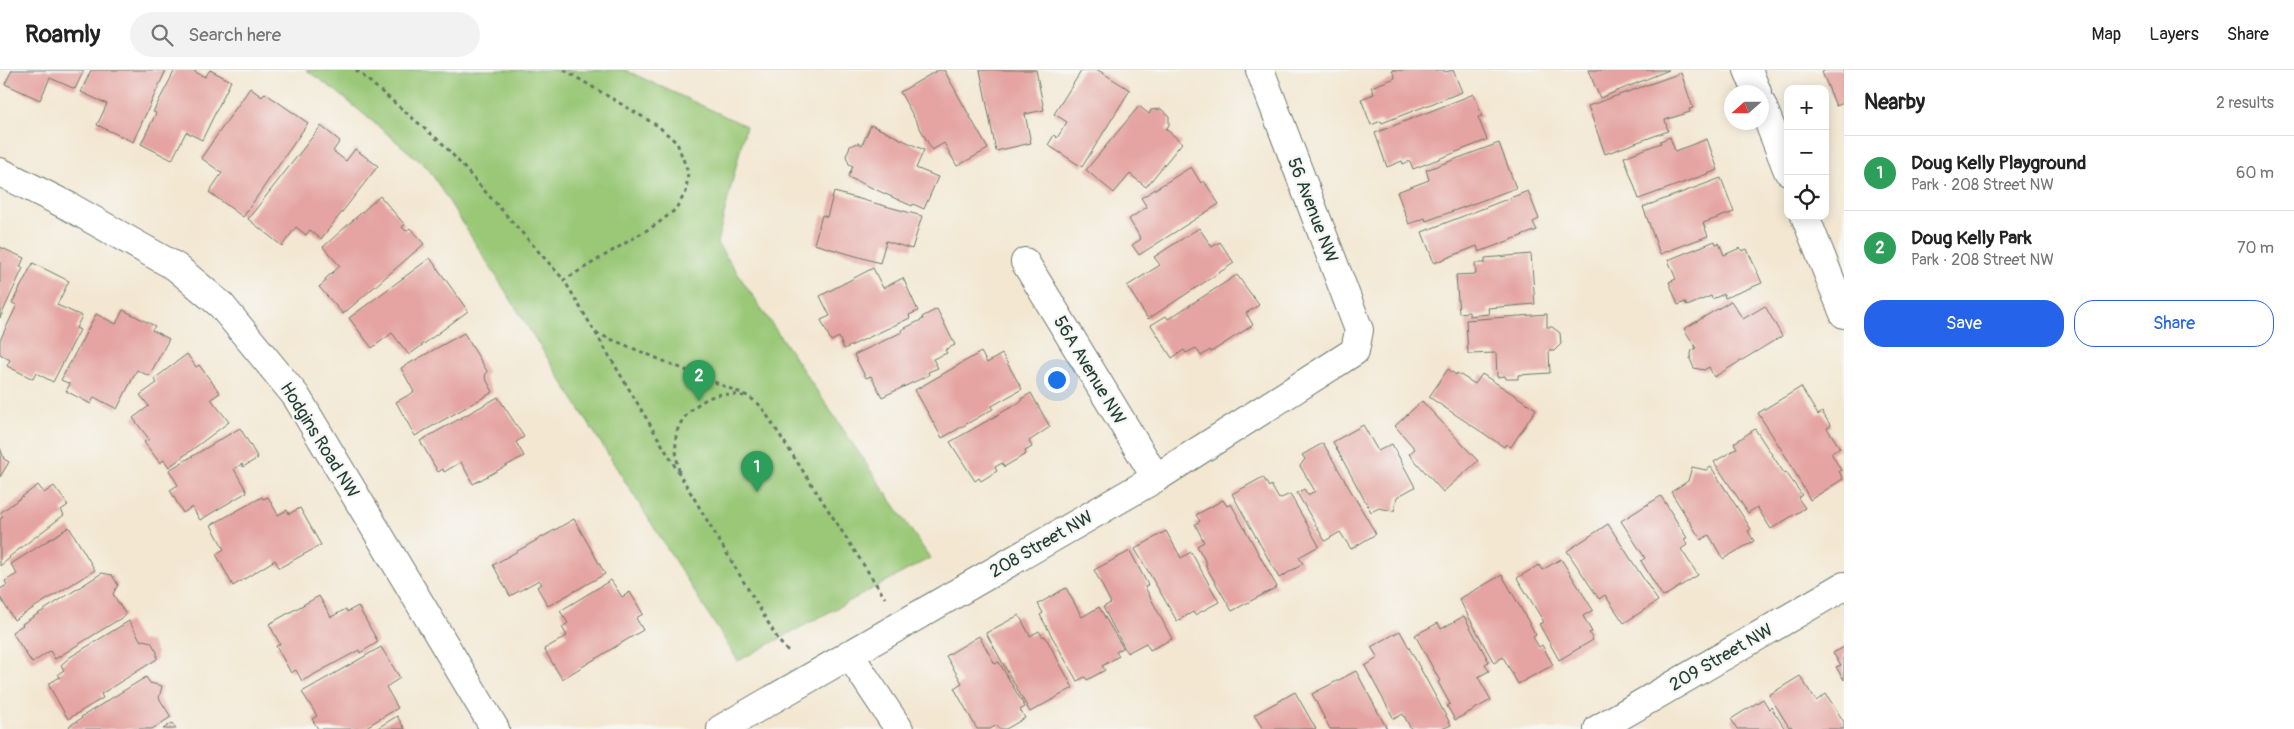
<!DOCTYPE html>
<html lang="en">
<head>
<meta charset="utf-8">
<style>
	:root { --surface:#fff; --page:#f2f2f2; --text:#222; --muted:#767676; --line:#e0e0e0; --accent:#2563eb }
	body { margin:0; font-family:Pangolin,sans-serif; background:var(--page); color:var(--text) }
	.controls { position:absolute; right:15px; top:15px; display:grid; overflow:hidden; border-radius:10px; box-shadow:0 2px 12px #0003 }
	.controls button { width:45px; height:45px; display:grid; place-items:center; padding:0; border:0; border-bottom:1px solid var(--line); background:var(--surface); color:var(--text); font:25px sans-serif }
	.compass { position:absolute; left:1724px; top:15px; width:45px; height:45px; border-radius:50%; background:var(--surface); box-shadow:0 2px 12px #0003; rotate:249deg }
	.you { position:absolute; left:1056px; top:309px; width:18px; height:18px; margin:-12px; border:4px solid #fff; border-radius:50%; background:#1a73e8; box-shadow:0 0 0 8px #1a73e833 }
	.badge { display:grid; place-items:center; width:32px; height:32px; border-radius:50%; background:var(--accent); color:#fff; font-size:16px; font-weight:700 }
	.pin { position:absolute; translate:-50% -41px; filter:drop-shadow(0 1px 2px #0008) }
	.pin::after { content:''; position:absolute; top:26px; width:18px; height:15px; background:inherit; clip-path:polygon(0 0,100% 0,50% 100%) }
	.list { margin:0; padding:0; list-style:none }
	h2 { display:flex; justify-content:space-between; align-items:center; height:65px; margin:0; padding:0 20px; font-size:21px }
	h2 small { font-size:16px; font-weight:400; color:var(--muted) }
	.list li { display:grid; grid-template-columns:32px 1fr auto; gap:15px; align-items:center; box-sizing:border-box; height:75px; padding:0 20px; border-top:1px solid var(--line) }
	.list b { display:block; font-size:19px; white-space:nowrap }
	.list p { margin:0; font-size:16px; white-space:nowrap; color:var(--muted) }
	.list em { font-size:16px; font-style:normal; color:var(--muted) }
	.actions { display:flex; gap:10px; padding:15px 20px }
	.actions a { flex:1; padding:11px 0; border:1px solid var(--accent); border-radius:20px; text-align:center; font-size:18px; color:var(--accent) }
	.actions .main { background:var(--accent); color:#fff }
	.icon { flex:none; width:28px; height:28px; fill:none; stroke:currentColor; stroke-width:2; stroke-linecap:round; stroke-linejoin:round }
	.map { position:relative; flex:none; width:1844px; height:659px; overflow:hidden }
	header { display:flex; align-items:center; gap:30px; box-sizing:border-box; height:70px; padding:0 25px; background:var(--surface); border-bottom:1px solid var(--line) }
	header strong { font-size:24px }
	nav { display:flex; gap:28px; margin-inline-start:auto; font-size:18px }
	.search { width:350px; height:45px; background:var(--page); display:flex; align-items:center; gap:12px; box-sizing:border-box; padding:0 18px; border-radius:28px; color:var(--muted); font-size:19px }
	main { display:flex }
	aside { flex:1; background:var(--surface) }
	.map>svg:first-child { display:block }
	.green { fill:#9ac877; stroke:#5c8256 }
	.building { fill:#e5a4a1 }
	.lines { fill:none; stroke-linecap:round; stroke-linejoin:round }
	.minor-casing { stroke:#69786b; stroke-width:30 }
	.path { stroke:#69786b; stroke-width:3; stroke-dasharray:4 4; stroke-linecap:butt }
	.minor { stroke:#fff; stroke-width:28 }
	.labels { text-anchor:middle; stroke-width:4.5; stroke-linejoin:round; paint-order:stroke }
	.street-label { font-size:18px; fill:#1f3d34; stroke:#f6f6f2 }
</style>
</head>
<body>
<header>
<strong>Roamly</strong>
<div class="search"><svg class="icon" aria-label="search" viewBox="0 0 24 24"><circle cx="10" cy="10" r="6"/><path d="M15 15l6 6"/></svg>Search here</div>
<nav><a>Map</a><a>Layers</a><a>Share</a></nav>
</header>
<main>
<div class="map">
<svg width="1844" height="659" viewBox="0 0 1844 659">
	<rect width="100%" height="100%" fill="#f6f6f2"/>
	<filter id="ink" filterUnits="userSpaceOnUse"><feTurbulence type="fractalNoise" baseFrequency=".02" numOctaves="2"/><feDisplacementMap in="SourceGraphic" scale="10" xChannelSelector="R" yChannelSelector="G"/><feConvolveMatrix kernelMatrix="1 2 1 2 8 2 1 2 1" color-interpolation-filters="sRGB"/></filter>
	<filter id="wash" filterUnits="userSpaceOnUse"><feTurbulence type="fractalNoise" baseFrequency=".0096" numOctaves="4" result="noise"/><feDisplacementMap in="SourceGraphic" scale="20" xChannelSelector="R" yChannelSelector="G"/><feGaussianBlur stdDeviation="1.12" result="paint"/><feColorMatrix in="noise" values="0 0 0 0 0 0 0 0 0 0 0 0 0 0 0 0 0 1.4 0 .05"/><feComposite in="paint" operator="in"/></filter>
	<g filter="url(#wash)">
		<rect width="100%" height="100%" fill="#f3e7d1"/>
		<path class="green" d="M306,0h319l121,56 -29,117 213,315 -192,103 -310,-493 -92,-77z"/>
		<g id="blocks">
			<path class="building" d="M12,0h72l-9,19 -25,-11 -10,22 -35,-16z
				M91,0h75l-33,72 -36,-17 10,-21 -26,-12z
				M175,0h21l-1,2 10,5 5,-7 21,11 -29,59 -16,-8 -14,28 -31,-16 15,-31 -3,-1z
				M938,0h6l44,79 -31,17 -13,-23 -12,7 -32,-58z
				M980,0h56l8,40 -19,4 6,29 -35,8z
				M1082,0h16l32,20 -48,77 -34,-22 6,-10 3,3 10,-16 -13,-8z
				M1392,0h52l1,2 8,-2 9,22 -80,31 -1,-2 -10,4 -10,-26 13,-5 -3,-7 24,-9z
				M1588,0h81l-69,28z
				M1826,0h18v33l-8,3 -14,-34z
				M1681,3l12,35 -4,1 1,3 -25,8 3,11 -63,23 -17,-48z
				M250,18l12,9 3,-4 43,30 -65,94 -34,-25 13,-19 -21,-15z
				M1474,24l8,22 -4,1 9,23 -74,29 -3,-8 -7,3 -1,-3 -15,6 -12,-34z
				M1139,36l10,8 2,-4 10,-1 8,7v9l-3,4 16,14 -36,44 -16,-13 -16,19 -28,-23z
				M871,55l53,25 -8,18 22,9 -14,32 -11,-5 -1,2 -64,-29 5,-11 -4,-2 -3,-8 4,-10 8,-3 4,2z
				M321,56l19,15 -7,10 13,10 9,-12 23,17 -57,73 -11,-9 -4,5 -10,-8 -14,19 -34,-27z
				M1670,67l5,14 32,-12 11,31 -79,29 -15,-42 37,-14 -1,-2z
				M1499,73l17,45 -90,33 -1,-3 -16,6 -12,-32 32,-12 -3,-10z
				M1191,97l10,16 3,-2 15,23 -80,51 -7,-10 9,-6 -12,-20 18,-12 -6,-9z
				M1721,108l13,34 -31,11 5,13 -48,18 -17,-47z
				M1528,121l11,28 -6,3 4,8 -58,22 -2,-6 -43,17 -12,-31z
				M834,122l88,24 -10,33 -26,-8 -6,22 -66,-19 8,-29 5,2z
				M380,126l25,29 -3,2 4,4 4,-3 14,16 -81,70 -24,-27 7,-6 -1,-2 15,-13 -17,-19z
				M1199,158l13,19 8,-5 14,21 -86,56 -21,-33 33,-21 -6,-8z
				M1715,171l1,3 3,-1 5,12 16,-7 2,3 5,-2 15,34 -37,15 -1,-4 -12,5 -1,-3 -24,10 -2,-4 -7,3 -9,-23 7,-3 -8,-19z
				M0,177l24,11 -4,9 3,1 -23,50z
				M1531,184l4,50 -47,4 1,6 -20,2v-4l-10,1 -3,-38 20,-1 -1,-11h10v-5z
				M430,188l38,53 -59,44 -17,-22 -20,15 -23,-30z
				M33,193l36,18 -12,24 25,11 -6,12 4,2 -27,52 -17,-9 -3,6 -26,-13 3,-6 -10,-6v-14l17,-35 -5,-2z
				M873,198l10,20 20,-10 15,33 -9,4 1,3 -66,31 -5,-12 -8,4 -10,-21 9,-4 -10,-20z
				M1237,205l22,30 -13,8 7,12 -42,27 -1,-2 -9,6 -5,-8 -10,5 -2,-3 -12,8 -21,-33 15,-9 2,3z
				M1731,231l12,18 22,-13 17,30 -68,41 -5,-10 -5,3 -10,-2 -4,-9 2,-9 4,-2 -12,-19z
				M937,239l18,36 -10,5 2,3 -14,6 5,9 -10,4 1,3 -47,22 -11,-21 -5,2 -12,-23 48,-23 -1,-2 22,-11 -1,-2z
				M123,240l32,16 -3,4 17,9 -20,37 -12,-6 -20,39 -23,-12 -3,7 -25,-13 4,-7 -9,-4 35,-66 20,10z
				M1547,244v13h5l8,6 1,11 -7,7h-5l1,22 -32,2v4h-12l-1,-3 -8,1 -1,-24 -28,1 -2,-34z
				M464,263l23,38 -2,6 8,15 -78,44 -19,-34 18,-10 -13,-24z
				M981,282l6,11 15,-9 20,35 -30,17 1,3 -51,29 -27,-48z
				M187,284l9,13 3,-2 21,28 -9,6 18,23 -60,45 -5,-7 -4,3 -16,-21 5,-3 -16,-21 16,-12 -9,-11 17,-12 -3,-4z
				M1448,299l8,6 1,-2 18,11 7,-10 54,35 -25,38 -5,-3 -2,3 -75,-50z
				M1801,317l17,28 4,-3 9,14 -4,2 13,20 -9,5 10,17 -2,1 4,8 -33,21 -20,-37 -32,-50z
				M1031,323l19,34 -21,14 3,6 -7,4 1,3 -22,13 -2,-4 -7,4 2,4 -16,10 -2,-3 -4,3 -25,-39 72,-41 -1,-2z
				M498,327l26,40 -8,5 8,14 -51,28 -12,-22 -17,10 -1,-3 -5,3 -18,-31z
				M1422,331l56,60 -35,31 -34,-38 6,-5 -20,-23z
				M1363,355l15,26 14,-7 23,43 -18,10 -3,14 -15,-3 -8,4 -38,-70z
				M240,358l18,30 -15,9 -1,-3 -8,5 13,23 -47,28 -8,-13 -9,6 -13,-23 8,-5 -9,-15z
				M1755,359l29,44 2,-1 16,23 -4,3 7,10 -34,21 -14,-22 -9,6 -34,-51 23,-14 -3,-5z
				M1323,373l53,91 -25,15 -11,-17 -15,9 -28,-48 7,-4 4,6 7,-4 -15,-25 5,-7 -3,-4z
				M0,378l4,11 5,3 -9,15z
				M1692,397l14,3 5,-3 40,62 -3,2 6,10 -31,18 -14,-24 -8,5 -30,-48 17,-11z
				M1263,407l6,10 2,-2 8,14 11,-5 29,52 -20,11 4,7 -24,14 -47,-84z
				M38,415l6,8 10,-7 14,19 -7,5 3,5 -55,42 1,1 -10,8v-47l3,-2 -3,-4z
				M1661,426l26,42 -3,1 3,6 -6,4 17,26 -35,22 -22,-36 4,-3 -24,-37z
				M262,427l1,2 5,-2 10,18 9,-5 2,4 11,-6 21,37 -42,23 -4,-8 -42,26 -17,-32 8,-5 -13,-24z
				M1223,430l4,6 4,-2 46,83 -45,24 -27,-46 2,-1 -10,-18 7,-4 -9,-18 5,-3 -4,-6z
				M574,449l31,55 -57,32 -11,-19 5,-3 -3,-4 -29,16 -17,-31z
				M1608,454l50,77 -34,22 -19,-28 -6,4 -32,-48z
				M69,457l26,43 -81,50 -14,-23v-8l7,-4 -2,-4 12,-7 -6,-10z
				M1166,461l15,27 10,-6 28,50 -24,13 -2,-3 -16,9 -42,-72z
				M1130,481l18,34 -3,2 27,52 -22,11 -4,-7 -19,10 -24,-46 8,-4 -17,-33z
				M1561,489l32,51 -10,6 9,16 -3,1 4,7 -34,20 -20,-36 5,-2 -27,-44 22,-13 3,5z
				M102,503l10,2 6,10 -5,9 13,21 -71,44 -5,-8 -18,12 -20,-31 11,-7 -1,-1z
				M1502,505l34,60 -3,2 6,10 3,-2 11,20 -35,19 -15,-27 -9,6 -35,-64z
				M611,510l11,17 8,-5 13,22 -7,4 7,12 -81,49 -18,-30 23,-13 -5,-9 6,-4 -8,-12z
				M1066,518l16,29 17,-10 24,41 -7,4 3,4 -17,10 3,4 -18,10 -2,-3 -8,4 -37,-66 3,-2 -5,-9z
				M319,526l12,21 15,-8 1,3 11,-6 20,36 -18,11 -1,-3 -57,31 -6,-11 -5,3 -15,-27 4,-2 -11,-20z
				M1019,545l11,21 9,-5 4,6 2,-1 28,52 -43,24 -44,-79z
				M1464,546l25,46 -4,2 4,7 -11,6 13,23 -36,20 -8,-14 3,-2 -12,-22 2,-1 -25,-46 23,-12 3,6z
				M129,551l12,20 2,-1 8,2 6,10v7l-56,35 2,4 -35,21 -20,-35 12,-7 -2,-3 6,-4 -3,-5 9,-8z
				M1400,561l51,94 -9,4h-31l-8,-15 -9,5 -29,-53 13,-8 -7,-11z
				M979,566l16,28 4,-2 26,45 -5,3 5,8 -19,11h-7l-2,-4 -7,4h-13l-23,-41 8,-5 -16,-27z
				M381,577l19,31 -14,9 12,21 -35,21h-45l-6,-10 5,-3 -15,-24z
				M1844,577v33l-8,-13 5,-2 -8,-12z
				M1356,601l31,58h-57l-18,-35z
				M1800,606l16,25 10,-7 18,28v7h-51l-2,-3 -2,1 -20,-32z
				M146,607l4,6 12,3 -3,12 12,19 -19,12h-81l-2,-3 13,-8 -1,-1z
				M1295,622l21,37h-53l-9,-14z
				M1763,629l6,10 2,-2 14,22h-48l-6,-10z
				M397,646l8,13h-29z
				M172,653l4,6h-13z"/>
		</g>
	</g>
	<g filter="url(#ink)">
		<use href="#blocks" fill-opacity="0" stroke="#69786b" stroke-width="1"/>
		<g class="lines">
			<g class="minor-casing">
				<path id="minor" d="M1748,0l9,22
					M1762,35l26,66
					M0,102l70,35 106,60 45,38 75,91 199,333
					M1805,146l39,98
					M1025,192l131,216
					M849,584l50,75
					M721,659l435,-251 199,-127 4,-21 -99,-260
					M1598,659l246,-143"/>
			</g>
			<path class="path" d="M356,0l87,74 121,136
				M564,0l94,56 19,17 11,29 -2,20 -11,18 -18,14 -93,56 215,361 10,12
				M596,263l152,63 13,10 124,192
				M679,401c-2,-11 -4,-23 -3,-35 3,-19 23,-36 41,-41 9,-2 18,0 27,1"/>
			<use href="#minor" class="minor"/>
		</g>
	</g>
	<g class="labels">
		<g class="street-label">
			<text transform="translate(1313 140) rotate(69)" y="6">56 Avenue NW</text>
			<text transform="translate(1090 300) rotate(59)" y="6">56A Avenue NW</text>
			<text transform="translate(320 370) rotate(58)" y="6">Hodgins Road NW</text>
			<text transform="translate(1041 474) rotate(-30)" y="6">208 Street NW</text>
			<text transform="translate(1721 587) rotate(-30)" y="6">209 Street NW</text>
		</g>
	</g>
</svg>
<div class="controls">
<button>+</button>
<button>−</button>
<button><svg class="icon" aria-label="locate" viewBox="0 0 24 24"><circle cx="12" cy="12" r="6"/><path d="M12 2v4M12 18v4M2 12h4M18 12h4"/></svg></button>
</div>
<svg class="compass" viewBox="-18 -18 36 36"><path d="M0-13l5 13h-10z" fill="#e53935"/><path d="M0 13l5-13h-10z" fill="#767676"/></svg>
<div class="you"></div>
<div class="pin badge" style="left:757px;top:422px;background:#2e9e5b">1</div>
<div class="pin badge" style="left:699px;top:331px;background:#2e9e5b">2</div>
</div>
<aside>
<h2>Nearby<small>2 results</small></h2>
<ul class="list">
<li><span class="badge" style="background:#2e9e5b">1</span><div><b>Doug Kelly Playground</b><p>Park · 208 Street NW</p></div><em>60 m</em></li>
<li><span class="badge" style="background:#2e9e5b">2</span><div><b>Doug Kelly Park</b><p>Park · 208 Street NW</p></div><em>70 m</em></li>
</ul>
<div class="actions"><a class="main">Save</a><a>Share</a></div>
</aside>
</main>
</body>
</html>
